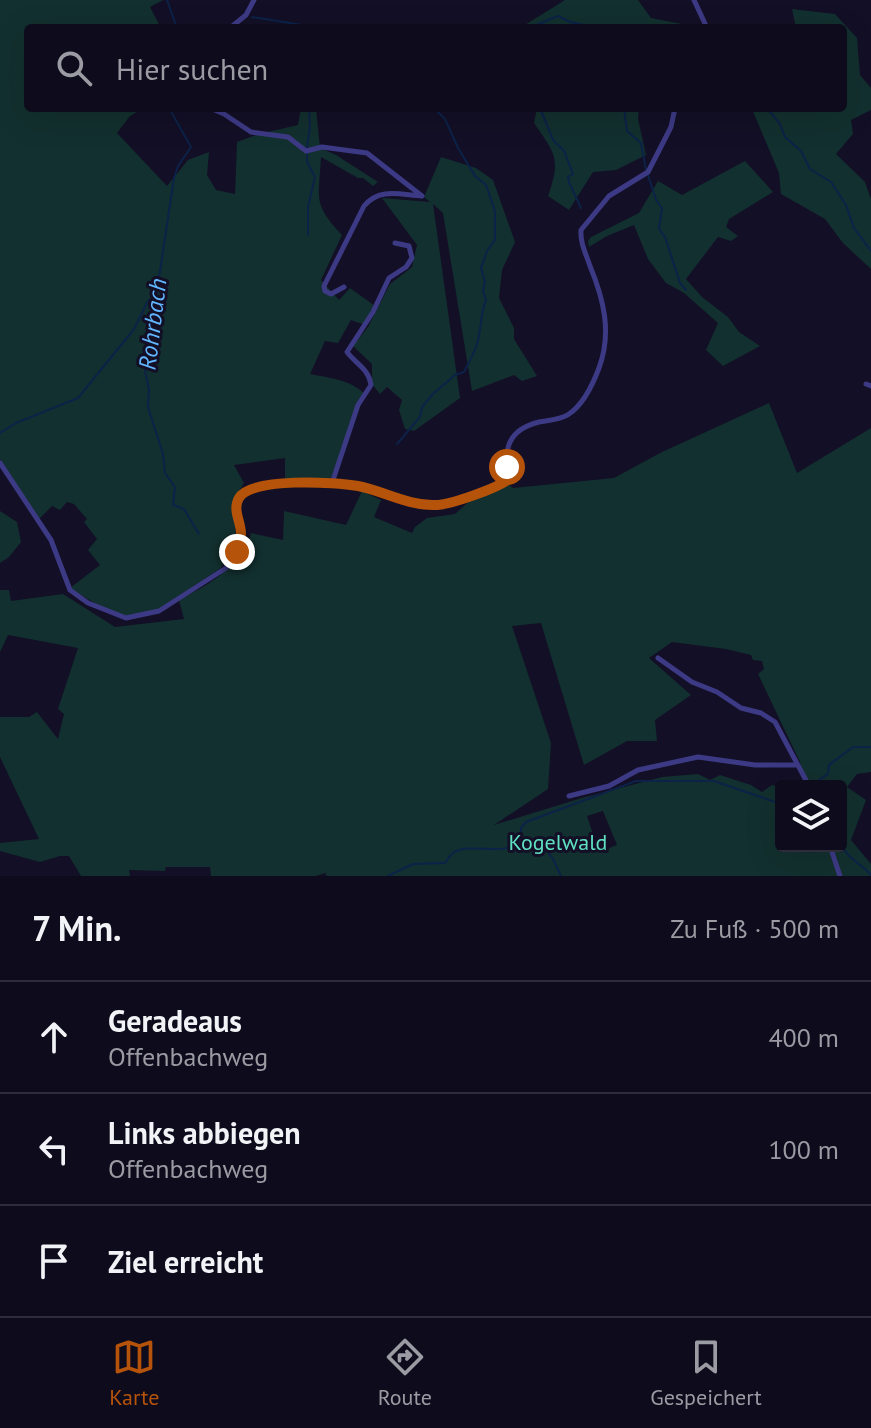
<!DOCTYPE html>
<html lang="de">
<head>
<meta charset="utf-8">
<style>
	:root { --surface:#0e0b1c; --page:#171425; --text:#f1f3f6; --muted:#9b9ba3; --line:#2e2b3b; --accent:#b45309 }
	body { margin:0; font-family:"PT Sans",sans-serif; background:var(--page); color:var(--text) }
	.controls { position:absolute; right:24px; bottom:24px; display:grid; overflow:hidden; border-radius:8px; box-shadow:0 8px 32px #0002 }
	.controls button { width:72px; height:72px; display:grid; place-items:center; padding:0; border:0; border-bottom:2px solid var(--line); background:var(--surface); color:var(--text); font:40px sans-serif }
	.stop { position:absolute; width:24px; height:24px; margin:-18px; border:6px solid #b45309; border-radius:50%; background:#fff }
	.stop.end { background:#b45309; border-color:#fff; box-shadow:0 2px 8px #0008 }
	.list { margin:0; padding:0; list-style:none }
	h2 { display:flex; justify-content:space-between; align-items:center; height:104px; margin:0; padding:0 32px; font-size:34px }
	h2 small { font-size:26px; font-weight:400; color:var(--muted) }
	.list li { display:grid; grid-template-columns:52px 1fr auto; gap:24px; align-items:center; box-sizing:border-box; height:112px; padding:0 32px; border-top:2px solid var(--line) }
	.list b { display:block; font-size:30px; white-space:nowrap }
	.list p { margin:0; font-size:26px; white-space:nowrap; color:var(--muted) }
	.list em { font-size:26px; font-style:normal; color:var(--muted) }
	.icon { flex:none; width:44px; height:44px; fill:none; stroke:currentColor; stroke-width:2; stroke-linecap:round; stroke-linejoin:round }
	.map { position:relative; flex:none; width:871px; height:876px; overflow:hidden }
	.search { position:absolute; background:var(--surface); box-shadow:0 8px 32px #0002; left:24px; right:24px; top:24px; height:88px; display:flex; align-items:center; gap:20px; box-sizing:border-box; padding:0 28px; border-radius:8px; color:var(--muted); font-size:30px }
	.sheet { height:440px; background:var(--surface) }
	nav { display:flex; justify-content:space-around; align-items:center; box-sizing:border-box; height:112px; border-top:2px solid var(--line); background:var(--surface); font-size:22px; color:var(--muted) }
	nav a { display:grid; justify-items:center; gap:4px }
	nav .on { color:var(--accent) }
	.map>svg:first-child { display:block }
	.green { fill:#12302f; fill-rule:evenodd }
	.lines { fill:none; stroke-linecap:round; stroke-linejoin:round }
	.stream { stroke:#0c2248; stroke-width:2 }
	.minor { stroke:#3d3a85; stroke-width:5 }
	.route { stroke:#b45309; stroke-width:10 }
	.labels { text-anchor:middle; stroke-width:6; stroke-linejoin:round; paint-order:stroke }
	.park-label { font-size:22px; fill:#5fe0c0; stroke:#130f26 }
	.water-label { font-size:24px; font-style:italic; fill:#62b6ff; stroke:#130f26 }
</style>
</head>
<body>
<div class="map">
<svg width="871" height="876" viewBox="0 0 871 876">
	<rect width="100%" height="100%" fill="#130f26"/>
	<path class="green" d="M0,0h163l-13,7 11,21h-133v80h116l-14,8 -13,17 50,53 21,-26 21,-8 -2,23 9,15 19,4 2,-52 22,-8 39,-9 3,-17h15l4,40 16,7 42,27 -5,4 -10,-8h-5l-37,-21c-2,42 -9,46 21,78l-21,45 18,20 11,-12 25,18 -10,19 -14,-5 -13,23 -13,-2 -15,33c20,4 39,5 55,20l-35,86 -45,2v-24l-51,7 10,18 -10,17 2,40 -15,28 -61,40 -14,6 -20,2 -25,-9 -31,-19 30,-23 -12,-15 9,-11 -13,-17 3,-3 -13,-15 -7,-2 -7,8 -8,-4 -13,13 -39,-60z
		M565,0h73l13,18 36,7 2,3h-169z
		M792,9l43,5 22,24 3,37 11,13v22l-20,10 2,14 -17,20 29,28 6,17v70l-28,-26 -18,-24 -44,-25 -2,-21 -27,-64 91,-1v-80h-47z
		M537,108h102l-1,11 8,36 -30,15 -23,2 -24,38 -21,-14c13,-37 8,-41 -14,-73z
		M441,157l35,11 17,12 22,62 -13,28 -3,28 15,30v11l23,37 -15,5 -8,-6 -42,16 -29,-178 -10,-9 27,194 -46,33 -9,-2 -6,-19 3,-10 -15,-13 -7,7 -8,-10v-20l-19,-18 15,-19 22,-43 22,-17 5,-22 -35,-47 48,4 -6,-5z
		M745,161l28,31 -44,27 -3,8 12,9 -7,5 -13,-4 -32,42 16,18 26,20 11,15 21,14 -37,20 -17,-16 12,-27 -34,-30 -18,-10 -18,-24 -14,-34 -27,11 -18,11 -1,-6 3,-4 48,-24 19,-32 24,14z
		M769,403l28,70 74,-45v344l-14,2 -10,13 19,13 -15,40 20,24v12h-544l-2,-3 -9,3h-105l-1,-9h-44l-1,4 -36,-1 1,6h-49l-12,-20h-9l-20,6 -40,-11v-8l39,-4 -39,-82v-40h29l8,-5 21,27 6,-25 -6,-5 20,-61 -70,-13 -8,17v-62h9l2,11 52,-7 52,33 69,-8 -5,-19c26,-14 55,-27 63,-58l6,1 3,-10 32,7 1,-29 62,14 16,-34 19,9 -7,17 38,16 3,-6 12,-9 28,-4 21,-19 31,-12 6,5 101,-10 46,-25zM541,623l43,142 43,-24h30l-2,-21 36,-25 -42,-37 23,-16 54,7 25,6 2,5 9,1 2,8 -6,5 42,88 5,24h36v60h-60l-1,-59 -8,-2 -10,7 -11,-7 -31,-10 -10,5 -12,-6 -36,3 -80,21 -88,27 54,-36 3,-46 -39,-117zM603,811l14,34 -18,7 -12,-36z
		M0,511l17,11 4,20 -12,15 -9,6z"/>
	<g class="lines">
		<path class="stream" d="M167,0l10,28
			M252,17l69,11
			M529,28l29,-12 12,6 29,6
			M169,108l22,39 -13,19 -4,12 -29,193 4,18 -1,18 15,47 2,19 10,14 -2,18 11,4 15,25
			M540,108l13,32 11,11 9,23 -5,3 1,5 12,26
			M624,108l3,23 14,12 5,27
			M767,108l13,16 5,13 16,14 9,18 21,13 15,23 8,23 17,23
			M307,148l3,-22 -1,-18
			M307,153v9l8,15 -7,30v28
			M648,175l8,25 6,8 -3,21 6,8 15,46 6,7
			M0,433l16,-10 62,-25 56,-69 14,-28 6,-4
			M397,444l23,-27 2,-10 11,-13 22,-19 9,-3c4,-8 9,-17 12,-25 6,-15 3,-30 10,-47l-3,-9 2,-9 -4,-14 6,-17 8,-11v-29l-9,-26 -11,-9 -17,-28 -13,-29 -11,-11
			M822,786l-4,-2 1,-4 9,-6 1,-9 24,-18h18
			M521,844l14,-2 9,5 9,12 8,17
			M841,844c6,15 20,19 30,31
			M388,876l25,-12 32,-1c3,-4 5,-8 8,-10 20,-14 71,12 68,-25l5,-6 110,-41h78l67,23"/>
		<path class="minor" d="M694,0l13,28
			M230,28l16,-13 8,-15
			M210,108l14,6 27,18 37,5 18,14 16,-4 45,6 55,43
			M344,287l-13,7 -6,-3 -1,-5 40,-80c16,-19 37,-11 58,-10
			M866,384l5,2
			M0,463l51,77 19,50 18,13 38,15 33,-7 67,-43 11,-16 3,-16 -3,-34 6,-10 8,-4 21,-4 60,-1 26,3 51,16 23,3 21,-2 47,-18 9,-6c-6,-29 -2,-49 30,-57 10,-2 22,-2 30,-8 15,-10 24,-30 30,-46 13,-35 5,-68 -9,-102 -4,-12 -10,-23 -9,-36l28,-34 39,-24 23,-45 4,-19
			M332,483l26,-78 13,-20c-2,-16 -15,-21 -24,-33l26,-40 16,-34 17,-11 6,-9 -3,-12 -14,-3
			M658,658l34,24 25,10 24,16 20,5 14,9 34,64
			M569,796l40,-10 29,-16 60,-13 57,8h41
			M830,846l10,30"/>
	</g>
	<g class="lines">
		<path class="route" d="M237,552c1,-6 3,-13 4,-18 0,-13 -9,-24 -2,-36 12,-21 96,-16 119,-12 26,5 50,20 77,19 16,0 62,-17 74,-26l-2,-12"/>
	</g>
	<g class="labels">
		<g class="park-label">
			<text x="558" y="850">Kogelwald</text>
		</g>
		<g class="water-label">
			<text transform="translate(153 324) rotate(-83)" y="8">Rohrbach</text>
		</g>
	</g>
</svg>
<div class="controls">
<button><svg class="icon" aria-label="layers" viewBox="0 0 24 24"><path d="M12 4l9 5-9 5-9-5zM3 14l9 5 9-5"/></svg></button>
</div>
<div class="stop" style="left:507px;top:467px"></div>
<div class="stop end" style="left:237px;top:552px"></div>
<div class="search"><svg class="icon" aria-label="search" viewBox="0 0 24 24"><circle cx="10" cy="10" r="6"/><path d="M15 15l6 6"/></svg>Hier suchen</div>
</div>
<section class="sheet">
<h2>7 Min.<small>Zu Fuß · 500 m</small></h2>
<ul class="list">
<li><svg class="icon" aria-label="ahead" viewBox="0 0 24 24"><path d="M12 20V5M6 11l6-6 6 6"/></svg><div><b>Geradeaus</b><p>Offenbachweg</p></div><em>400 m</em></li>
<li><svg class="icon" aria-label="left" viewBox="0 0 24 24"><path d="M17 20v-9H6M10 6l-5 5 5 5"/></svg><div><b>Links abbiegen</b><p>Offenbachweg</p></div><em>100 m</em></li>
<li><svg class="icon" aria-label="arrive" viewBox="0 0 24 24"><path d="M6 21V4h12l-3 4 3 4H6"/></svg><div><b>Ziel erreicht</b></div></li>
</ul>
</section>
<nav>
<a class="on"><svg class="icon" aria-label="map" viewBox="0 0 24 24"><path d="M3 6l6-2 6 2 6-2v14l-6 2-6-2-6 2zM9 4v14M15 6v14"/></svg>Karte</a>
<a><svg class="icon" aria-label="directions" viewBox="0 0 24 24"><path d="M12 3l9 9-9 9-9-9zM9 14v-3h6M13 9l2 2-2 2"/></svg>Route</a>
<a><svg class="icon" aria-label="saved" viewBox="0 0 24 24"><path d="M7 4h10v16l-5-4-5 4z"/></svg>Gespeichert</a>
</nav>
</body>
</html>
